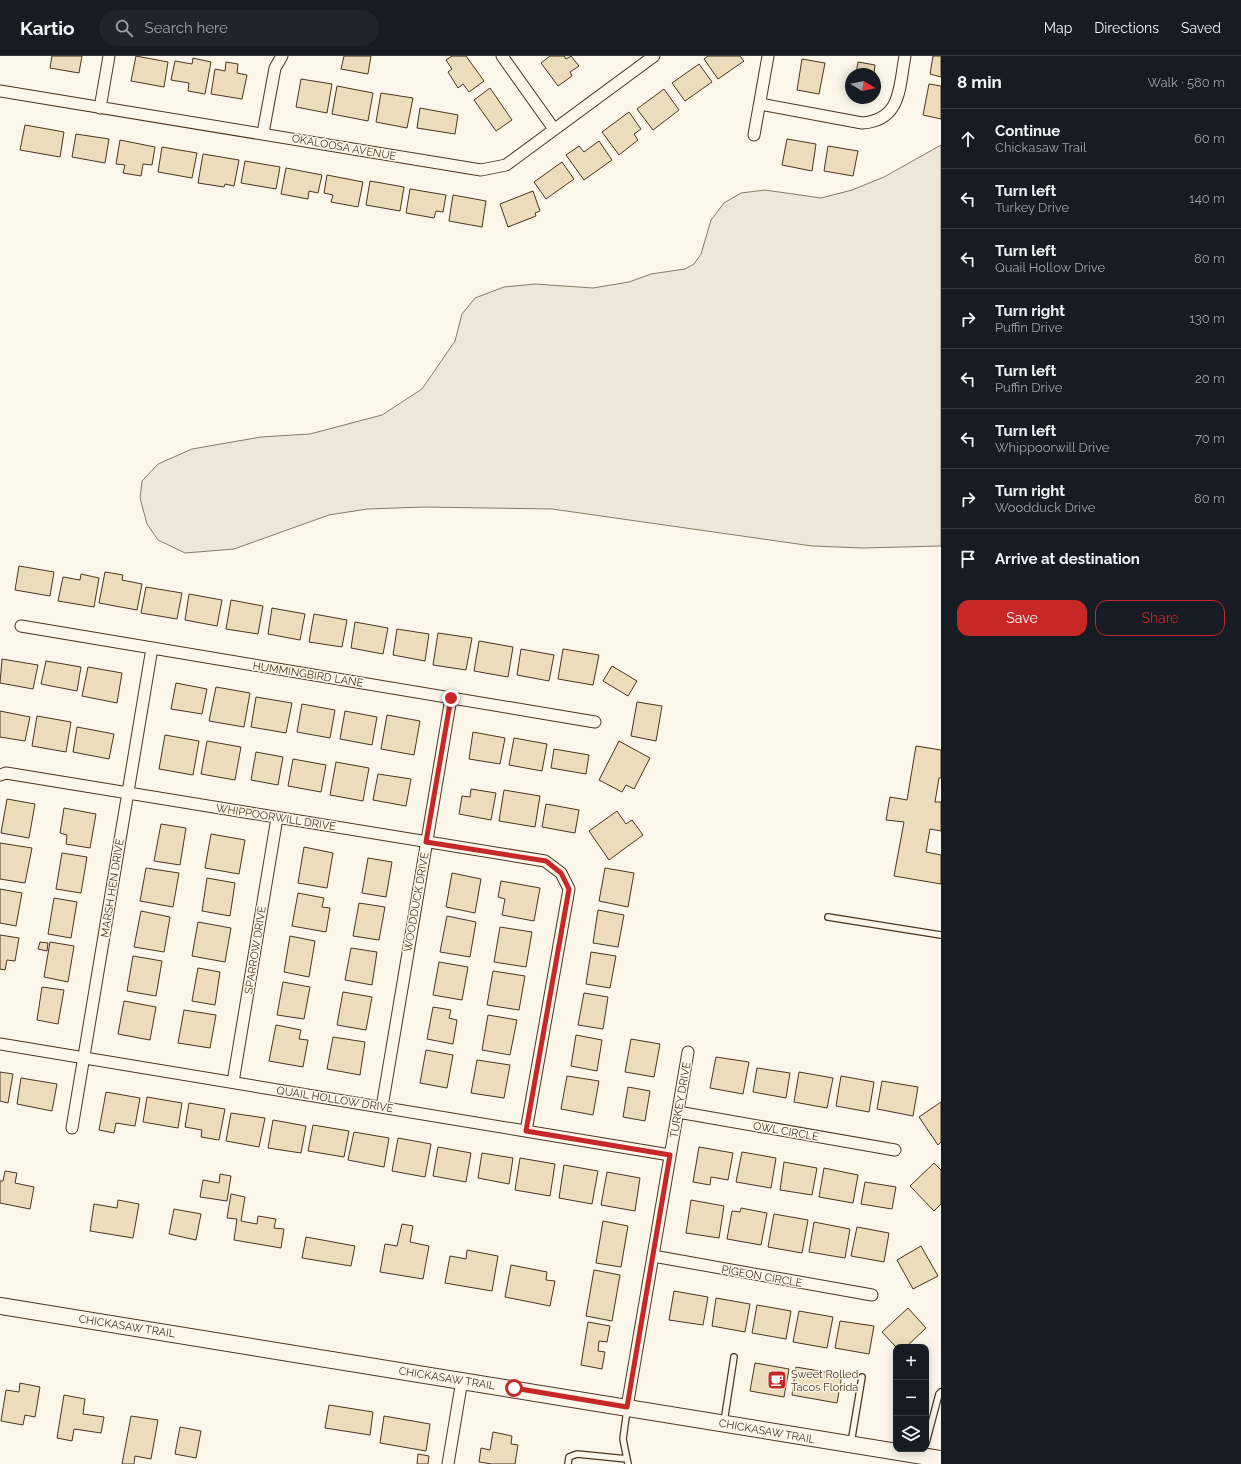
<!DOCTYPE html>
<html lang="en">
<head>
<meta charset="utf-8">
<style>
	:root { --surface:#171b24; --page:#20242c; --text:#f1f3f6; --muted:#9ea1a6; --line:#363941; --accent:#c62828 }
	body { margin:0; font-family:Raleway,sans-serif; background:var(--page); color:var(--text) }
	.controls { position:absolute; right:12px; bottom:12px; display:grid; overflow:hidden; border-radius:8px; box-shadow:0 2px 10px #0003 }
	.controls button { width:36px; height:36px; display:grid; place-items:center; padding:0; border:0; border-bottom:1px solid var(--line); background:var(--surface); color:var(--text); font:20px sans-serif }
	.compass { position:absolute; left:845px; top:12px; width:36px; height:36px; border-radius:50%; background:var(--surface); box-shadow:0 2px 10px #0003; rotate:100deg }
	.stop { position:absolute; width:12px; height:12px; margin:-9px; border:3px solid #c62828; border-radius:50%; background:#fff }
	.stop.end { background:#c62828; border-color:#fff; box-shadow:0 1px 4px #0008 }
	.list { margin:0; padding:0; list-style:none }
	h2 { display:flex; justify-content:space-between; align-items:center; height:52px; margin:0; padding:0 16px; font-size:17px }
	h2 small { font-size:13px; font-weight:400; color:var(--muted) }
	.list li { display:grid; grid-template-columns:26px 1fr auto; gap:12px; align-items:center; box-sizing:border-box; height:60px; padding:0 16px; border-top:1px solid var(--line) }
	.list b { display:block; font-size:15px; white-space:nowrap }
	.list p { margin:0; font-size:13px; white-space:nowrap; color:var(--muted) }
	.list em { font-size:13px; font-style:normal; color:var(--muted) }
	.actions { display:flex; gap:8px; padding:12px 16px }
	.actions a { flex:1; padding:9px 0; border:1px solid var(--accent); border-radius:12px; text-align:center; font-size:14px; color:var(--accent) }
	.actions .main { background:var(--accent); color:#fff }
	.icon { flex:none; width:22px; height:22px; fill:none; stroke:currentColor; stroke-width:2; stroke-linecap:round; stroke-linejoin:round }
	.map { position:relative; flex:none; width:941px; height:1408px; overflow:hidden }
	header { display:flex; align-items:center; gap:24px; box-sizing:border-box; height:56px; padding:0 20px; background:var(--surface); border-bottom:1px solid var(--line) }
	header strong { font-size:19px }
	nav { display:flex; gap:22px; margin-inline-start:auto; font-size:14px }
	.search { width:280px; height:36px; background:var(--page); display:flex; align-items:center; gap:10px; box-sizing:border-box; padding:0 14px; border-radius:22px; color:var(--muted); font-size:15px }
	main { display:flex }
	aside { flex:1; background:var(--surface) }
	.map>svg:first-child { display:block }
	.green { fill:#ede6d9; stroke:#887966 }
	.building { fill:#ecdcbc; stroke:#4a3520 }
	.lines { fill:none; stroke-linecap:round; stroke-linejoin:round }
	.lane-casing { stroke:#4a3520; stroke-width:8 }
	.street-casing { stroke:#4a3520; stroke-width:13 }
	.secondary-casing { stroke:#4a3520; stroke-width:18 }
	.lane { stroke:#fbf6e9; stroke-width:5.5 }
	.street { stroke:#fbf6e9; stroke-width:11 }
	.secondary { stroke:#fbf6e9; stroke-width:16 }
	.route { stroke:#c62828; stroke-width:5 }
	.labels { text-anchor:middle; stroke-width:3; stroke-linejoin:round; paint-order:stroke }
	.street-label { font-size:11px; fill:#4a3520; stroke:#fbf6e9 }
	.poi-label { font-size:11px; fill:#4a3520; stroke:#fbf6e9; text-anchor:start }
</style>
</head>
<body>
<header>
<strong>Kartio</strong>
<div class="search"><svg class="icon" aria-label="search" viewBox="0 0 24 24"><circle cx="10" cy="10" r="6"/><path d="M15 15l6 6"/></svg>Search here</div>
<nav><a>Map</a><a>Directions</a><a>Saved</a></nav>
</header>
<main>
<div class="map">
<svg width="941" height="1408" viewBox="0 0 941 1408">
	<rect width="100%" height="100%" fill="#fbf6e9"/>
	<path class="green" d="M941,89v401l-78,2 -51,-2 -260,-37 -128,-2 -57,2 -38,6 -95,34 -49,4 -27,-13 -11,-16 -7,-26 2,-17 16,-17 34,-15 69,-12 49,-3 72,-19 40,-26 33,-48 7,-27 13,-16 29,-11 31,-3 58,4 36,-6 22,-8 34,-5 9,-5 7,-10 10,-34 13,-17 17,-10 24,-3 56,8 31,-8 32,-13z"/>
	<path class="building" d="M52,0h30l-3,17 -29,-5z
		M136,0l32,6 -4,25 -33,-6z
		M344,0h27l-3,18 -27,-5z
		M452,0h14l18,25 -15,11 -6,-8 -5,4 -10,-16 4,-3 -6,-9z
		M550,0h14l2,3 5,-3 8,10 -9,6 2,4 -14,10 -17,-23z
		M708,0h32l4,5 -26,18 -14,-20z
		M933,0h8v21l-11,-3z
		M193,2l18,4 -6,32 -17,-3 1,-8 -18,-3 4,-19 17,3z
		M802,3l23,4 -6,31 -22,-4z
		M226,6l12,2 -1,9 10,2 -5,24 -31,-5 4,-25 10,2z
		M858,6l17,3 -1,9h-18z
		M699,8l13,18 -27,19 -13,-18z
		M301,23l31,5 -5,29 -31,-6z
		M929,28l12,2v33l-18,-4z
		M337,30l36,7 -5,28 -36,-7z
		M490,32l22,32 -16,11 -22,-31z
		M664,33l15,21 -26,20 -16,-21z
		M381,37l32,5 -6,30 -31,-6z
		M852,42h17l-1,4z
		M420,52l38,7 -3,19 -38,-6z
		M629,56l12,17 -7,5 4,6 -19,15 -17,-23z
		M25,69l39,7 -4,25 -40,-7z
		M76,78l33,5 -4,24 -33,-6z
		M787,83l29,5 -4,27 -30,-6z
		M120,84l35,7 -3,18 -9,-1 -2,12 -18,-3 2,-8 -9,-1z
		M599,85l13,19 -28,20 -18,-25 13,-9 5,6z
		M828,90l30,5 -5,25 -29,-5z
		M162,91l35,6 -5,25 -34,-6z
		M203,98l36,6 -5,26 -9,-2 -1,3 -26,-4z
		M245,105l35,6 -4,22 -35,-6z
		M562,106l12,17 -28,20 -12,-17z
		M286,112l36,7 -4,18 -9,-2 -1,8 -27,-5z
		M327,119l36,7 -5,25 -27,-5 2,-7 -9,-2z
		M370,125l34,6 -4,24 -34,-6z
		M410,133l36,6 -3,17 -7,-1 -2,7 -28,-5z
		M533,135l7,20 -5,2 1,3 -28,11 -8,-23z
		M453,139l33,6 -4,26 -33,-6z
		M19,510l35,6 -4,24 -35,-6z
		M105,516l18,3 -1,5 20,4 -5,26 -38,-7z
		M81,518l18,4 -5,29 -36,-6 5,-24 17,3z
		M146,531l36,6 -5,26 -36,-6z
		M189,538l33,6 -5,26 -32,-6z
		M231,544l32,6 -5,28 -32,-5z
		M272,552l33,6 -5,26 -32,-6z
		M314,558l33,6 -5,27 -33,-5z
		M355,566l33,6 -5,26 -32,-6z
		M397,573l32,5 -4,27 -32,-6z
		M438,577l34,5 -6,32 -33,-5z
		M479,585l34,6 -5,30 -34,-6z
		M521,593l33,6 -5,26 -32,-6z
		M563,593l36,6 -6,30 -35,-6z
		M2,603l36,6 -5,24 -33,-6z
		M46,605l35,6 -4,24 -36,-7z
		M612,610l25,15 -9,15 -25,-15z
		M88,611l34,6 -5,30 -35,-7z
		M176,627l31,6 -5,25 -31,-5z
		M216,631l34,6 -6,34 -35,-6z
		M256,641l36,6 -6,30 -35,-6z
		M637,646l25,4 -6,35 -25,-5z
		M302,648l33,6 -5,28 -33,-6z
		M0,655l30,6 -5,24 -25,-4z
		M345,655l32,6 -5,28 -32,-6z
		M387,659l33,6 -6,34 -33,-6z
		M37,660l34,6 -5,30 -34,-6z
		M77,671l37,7 -5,25 -36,-7z
		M473,676l32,6 -5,26 -31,-5z
		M165,679l34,6 -6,34 -34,-6z
		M514,682l33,6 -5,27 -33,-6z
		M207,685l34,6 -6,33 -34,-6z
		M619,685l31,17 -16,31 -8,-4 -4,7 -23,-12z
		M916,690l25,4v28h-2l-4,24h6v29l-11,-2 -4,23 15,3v29l-47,-8 10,-54 -18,-2 4,-23 17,3z
		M554,693l35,6 -3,19 -35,-6z
		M256,696l27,5 -5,28 -27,-5z
		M293,703l33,6 -5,27 -33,-6z
		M336,706l33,6 -6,33 -33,-6z
		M378,718l33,5 -5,27 -33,-6z
		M471,733l25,4 -5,27 -32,-6 3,-18 8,1z
		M504,734l36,6 -5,31 -36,-6z
		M7,743l28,5 -6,34 -28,-5z
		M546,748l33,6 -4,23 -33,-6z
		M64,752l32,6 -6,34 -24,-4 1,-9 -7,-2z
		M617,755l9,13 6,-4 11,15 -34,25 -20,-29z
		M161,768l25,4 -6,37 -26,-4z
		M211,778l34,6 -6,34 -34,-6z
		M0,787l32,5 -7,35 -25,-4z
		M304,791l29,6 -6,35 -29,-5z
		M62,797l25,4 -6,36 -25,-4z
		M368,802l24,4 -6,35 -24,-4z
		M146,812l33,5 -6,34 -33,-6z
		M605,812l29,5 -6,34 -29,-6z
		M452,817l29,6 -6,34 -29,-6z
		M207,822l28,5 -5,33 -28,-5z
		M501,825l39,7 -6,33 -32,-6 3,-16 -7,-2z
		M0,833l22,4 -6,33 -16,-3z
		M298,837l26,5 -2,9 8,1 -4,24 -34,-6z
		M54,842l23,4 -6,36 -23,-4z
		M359,847l26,4 -6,33 -26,-4z
		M598,854l26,5 -6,32 -25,-4z
		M141,855l29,6 -6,35 -30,-5z
		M447,860l29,6 -6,35 -30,-5z
		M198,866l33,6 -6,34 -33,-6z
		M500,871l32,5 -6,35 -32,-5z
		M0,879l19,3 -4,23 -8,-1 -2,10 -5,-1z
		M290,880l25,5 -6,36 -25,-5z
		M40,886l8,1 -1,8 -9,-2z
		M50,886l24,4 -6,36 -24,-5z
		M351,892l26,4 -5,33 -27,-5z
		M591,896l25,4 -6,32 -24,-4z
		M133,900l29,5 -6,35 -29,-5z
		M439,906l29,5 -6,33 -29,-5z
		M198,912l22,4 -5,33 -23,-4z
		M493,915l32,5 -6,34 -32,-5z
		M283,926l27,5 -6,32 -27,-4z
		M42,931l22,3 -6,34 -21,-4z
		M343,936l29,5 -6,33 -29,-5z
		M584,937l24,4 -5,32 -25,-4z
		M124,945l32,6 -6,33 -32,-6z
		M433,951l18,3 -2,8 8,2 -4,24 -26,-5z
		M184,954l32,5 -6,33 -32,-5z
		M488,959l29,5 -7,35 -28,-5z
		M276,969l25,5 -2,9 9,1 -5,27 -34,-6z
		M576,979l26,5 -5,31 -26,-5z
		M333,981l32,5 -5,33 -33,-6z
		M631,983l29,5 -6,33 -29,-5z
		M426,994l27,5 -6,33 -27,-5z
		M716,1001l33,5 -6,32 -33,-6z
		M477,1004l33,5 -6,33 -33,-5z
		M757,1012l33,5 -4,25 -33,-6z
		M0,1016l13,2 -5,29 -8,-2z
		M799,1016l34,6 -6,30 -33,-6z
		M567,1020l32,5 -6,34 -32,-6z
		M841,1020l33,6 -5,30 -33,-6z
		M21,1022l36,6 -5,27 -35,-7z
		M882,1025l36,6 -5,29 -36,-7z
		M628,1031l22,4 -5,30 -22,-4z
		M106,1036l34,6 -5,28 -19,-3 -2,10 -15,-3z
		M147,1041l35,6 -4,25 -35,-6z
		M941,1046v40l-3,3 -19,-28z
		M189,1047l36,6 -6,31 -18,-3 1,-7 -17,-3z
		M231,1057l34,5 -6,29 -33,-6z
		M273,1064l33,6 -5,27 -33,-5z
		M313,1069l36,6 -5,26 -36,-6z
		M354,1076l35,6 -5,29 -36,-7z
		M398,1082l33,6 -6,33 -33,-6z
		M438,1091l33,6 -5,29 -33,-6z
		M699,1091l34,6 -5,27 -17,-3 -1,8 -17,-3z
		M742,1096l34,6 -5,30 -35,-6z
		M482,1097l31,5 -4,26 -31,-6z
		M520,1102l35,6 -5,32 -35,-6z
		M784,1106l33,6 -5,27 -32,-5z
		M934,1107l7,7v34l-7,7 -24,-25z
		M564,1109l34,6 -6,33 -33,-6z
		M824,1112l34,7 -5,28 -34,-6z
		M5,1115l12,2 -2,10 19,4 -4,22 -30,-6v-22h3z
		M607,1116l33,6 -5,33 -34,-6z
		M220,1118l11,2 -4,25 -27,-4 3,-17 16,3z
		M865,1126l31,5 -4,22 -31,-5z
		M231,1138l14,3 -4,24 16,3 1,-8 18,3 -2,9 10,1 -3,19 -47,-8 3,-21 -10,-1z
		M118,1144l21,4 -6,34 -43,-7 4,-27 23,4z
		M691,1144l33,6 -5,32 -33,-5z
		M741,1152l26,5 -6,32 -34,-6 5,-28 8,1z
		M174,1153l27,5 -5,26 -27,-6z
		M774,1158l34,6 -6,33 -34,-6z
		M603,1165l25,5 -7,41 -25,-4z
		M814,1166l36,7 -5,29 -36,-6z
		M402,1168l11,2 -3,16 19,4 -6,33 -43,-7 5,-28 12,2z
		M857,1171l32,6 -5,29 -33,-6z
		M306,1181l49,9 -4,20 -49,-8z
		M921,1190l17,30 -25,13 -16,-29z
		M467,1194l31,6 -6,35 -47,-8 5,-27 16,3z
		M511,1209l36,7 -1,8 9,1 -5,25 -45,-9z
		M594,1214l26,5 -8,46 -26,-5z
		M674,1235l34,6 -5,28 -34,-5z
		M716,1242l34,6 -5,28 -33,-6z
		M757,1249l34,6 -5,28 -34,-6z
		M908,1252l18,20 -20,19h-10l-14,-15z
		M799,1255l34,6 -6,31 -34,-6z
		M840,1265l34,5 -5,28 -34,-6z
		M588,1266l22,4 -3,16 -8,-1 -1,10 7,1 -3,17 -21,-4z
		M755,1307l34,6 -5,28 -34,-6z
		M796,1311l46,8 -5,28 -45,-8z
		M20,1327l20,4 -5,30 -10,-2 -2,10 -22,-4 5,-31 13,2z
		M64,1339l21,4 -2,15 21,3 -3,16 -27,-4 -2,12 -15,-3z
		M329,1349l44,7 -3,23 -45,-7z
		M131,1360l27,4 -7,39 -16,-3 -1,8h-12z
		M384,1360l46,8 -4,27 -46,-8z
		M180,1371l21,4 -5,27 -21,-4z
		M493,1376l19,4 -1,8 7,1 -3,19h-23l-13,-2 2,-14 9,2z
		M418,1398l11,2 -1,8h-11z"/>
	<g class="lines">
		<g class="lane-casing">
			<path id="lane" d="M828,861l113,18
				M627,1354l-4,29 5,25
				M724,1366l10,-65
				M851,1387l11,-66
				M926,1387l13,-49 2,-2
				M568,1408l1,-7 8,-3 50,5"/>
		</g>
		<g class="street-casing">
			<path id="street" d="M502,0l52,73
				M0,35l481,79 25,-5 148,-109
				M760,48l102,19c40,-3 37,-36 43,-67
				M100,52l9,-52
				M263,77l12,-65 7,-12
				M754,79l14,-79
				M21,570l574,96
				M0,719l6,-2 539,88 16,12 8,16 -43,242
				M0,988l670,111
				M233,1026l44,-264
				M382,1051l69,-409
				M678,1056l217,38
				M72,1072l80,-480
				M653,1200l219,39
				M627,1351l61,-355
				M448,1408l14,-84"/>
		</g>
		<g class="secondary-casing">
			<path id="secondary" d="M0,1250l941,153"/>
		</g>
		<use href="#lane" class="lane"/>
		<use href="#street" class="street"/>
		<use href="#secondary" class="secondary"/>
	</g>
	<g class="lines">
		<path class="route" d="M451,642l-25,144 120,19 15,12 8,16 -43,242 144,24 -43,252 -113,-19"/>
	</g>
	<defs>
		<g id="cafe-square" transform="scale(1)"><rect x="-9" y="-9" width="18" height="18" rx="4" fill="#c62828" stroke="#fbf6e9"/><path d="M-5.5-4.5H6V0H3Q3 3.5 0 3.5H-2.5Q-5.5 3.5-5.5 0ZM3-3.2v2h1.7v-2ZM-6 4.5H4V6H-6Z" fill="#fff"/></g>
	</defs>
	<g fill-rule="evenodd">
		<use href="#cafe-square" x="777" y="1324"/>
	</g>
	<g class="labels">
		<g class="street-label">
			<text transform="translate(344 91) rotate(10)" y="4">OKALOOSA AVENUE</text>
			<text transform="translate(308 618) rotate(9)" y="4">HUMMINGBIRD LANE</text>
			<text transform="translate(276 761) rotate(9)" y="4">WHIPPOORWILL DRIVE</text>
			<text transform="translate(112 832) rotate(-81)" y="4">MARSH HEN DRIVE</text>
			<text transform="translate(416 846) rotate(-80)" y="4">WOODDUCK DRIVE</text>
			<text transform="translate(255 894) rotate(-81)" y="4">SPARROW DRIVE</text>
			<text transform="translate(335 1043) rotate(9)" y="4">QUAIL HOLLOW DRIVE</text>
			<text transform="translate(680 1044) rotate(-80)" y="4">TURKEY DRIVE</text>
			<text transform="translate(786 1075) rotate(10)" y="4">OWL CIRCLE</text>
			<text transform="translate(762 1220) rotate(10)" y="4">PIGEON CIRCLE</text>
			<text transform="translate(127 1270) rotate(9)" y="4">CHICKASAW TRAIL</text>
			<text transform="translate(447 1322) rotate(9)" y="4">CHICKASAW TRAIL</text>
			<text transform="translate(767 1375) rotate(10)" y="4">CHICKASAW TRAIL</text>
		</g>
		<g class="poi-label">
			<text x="791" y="1322">Sweet Rolled<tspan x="791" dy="13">Tacos Florida</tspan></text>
		</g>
	</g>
</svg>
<div class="controls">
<button>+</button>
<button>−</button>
<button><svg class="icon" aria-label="layers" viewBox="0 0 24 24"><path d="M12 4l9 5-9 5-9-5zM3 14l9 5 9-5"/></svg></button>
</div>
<svg class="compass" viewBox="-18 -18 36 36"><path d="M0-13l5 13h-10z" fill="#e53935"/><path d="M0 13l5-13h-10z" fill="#9ea1a6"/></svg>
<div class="stop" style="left:514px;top:1332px"></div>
<div class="stop end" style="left:451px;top:642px"></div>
</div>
<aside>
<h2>8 min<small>Walk · 580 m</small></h2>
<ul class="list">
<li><svg class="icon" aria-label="ahead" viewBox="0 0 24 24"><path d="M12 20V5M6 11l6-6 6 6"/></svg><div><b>Continue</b><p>Chickasaw Trail</p></div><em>60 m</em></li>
<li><svg class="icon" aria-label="left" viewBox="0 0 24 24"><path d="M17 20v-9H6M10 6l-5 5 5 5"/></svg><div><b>Turn left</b><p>Turkey Drive</p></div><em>140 m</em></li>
<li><svg class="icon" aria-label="left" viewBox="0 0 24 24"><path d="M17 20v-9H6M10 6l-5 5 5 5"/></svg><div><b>Turn left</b><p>Quail Hollow Drive</p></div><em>80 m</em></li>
<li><svg class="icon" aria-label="right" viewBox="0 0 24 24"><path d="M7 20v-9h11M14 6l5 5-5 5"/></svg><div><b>Turn right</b><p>Puffin Drive</p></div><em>130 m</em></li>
<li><svg class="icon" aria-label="left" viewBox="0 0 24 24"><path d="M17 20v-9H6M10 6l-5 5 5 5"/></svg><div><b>Turn left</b><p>Puffin Drive</p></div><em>20 m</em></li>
<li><svg class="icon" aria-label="left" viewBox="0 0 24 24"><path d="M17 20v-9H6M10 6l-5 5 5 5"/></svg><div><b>Turn left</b><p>Whippoorwill Drive</p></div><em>70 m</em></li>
<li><svg class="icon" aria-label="right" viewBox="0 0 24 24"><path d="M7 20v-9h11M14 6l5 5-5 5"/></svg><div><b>Turn right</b><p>Woodduck Drive</p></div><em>80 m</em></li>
<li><svg class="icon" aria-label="arrive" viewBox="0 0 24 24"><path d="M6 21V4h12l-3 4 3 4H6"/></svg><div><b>Arrive at destination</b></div></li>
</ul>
<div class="actions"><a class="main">Save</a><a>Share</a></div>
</aside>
</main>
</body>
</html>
